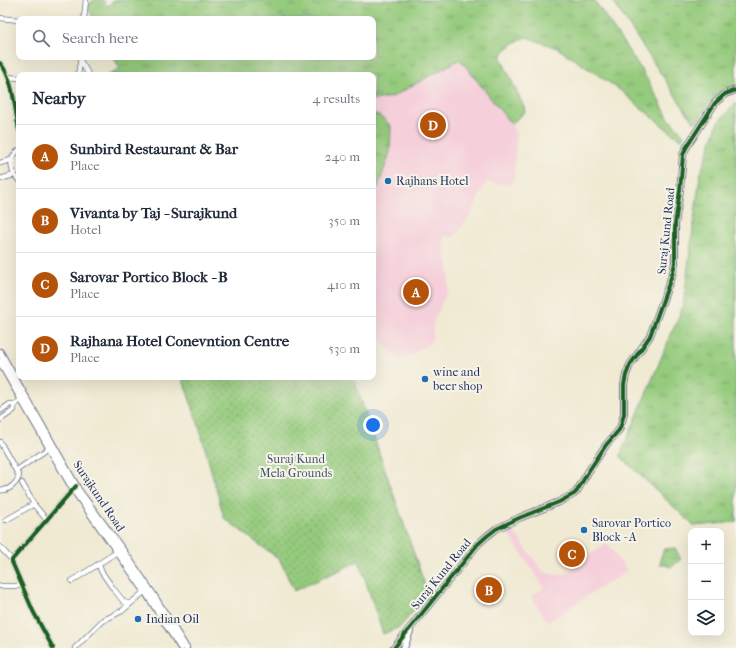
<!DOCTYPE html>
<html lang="en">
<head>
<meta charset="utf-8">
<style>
	:root { --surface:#fff; --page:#f2f2f3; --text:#1f2937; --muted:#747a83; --line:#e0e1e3; --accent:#b45309 }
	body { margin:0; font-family:"IM FELL French Canon",serif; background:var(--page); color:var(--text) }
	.controls { position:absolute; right:12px; bottom:12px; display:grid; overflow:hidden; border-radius:8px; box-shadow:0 4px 16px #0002 }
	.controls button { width:36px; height:36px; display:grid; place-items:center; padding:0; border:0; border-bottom:1px solid var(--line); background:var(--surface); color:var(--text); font:20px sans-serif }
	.you { position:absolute; left:373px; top:425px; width:14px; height:14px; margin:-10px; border:3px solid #fff; border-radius:50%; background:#1a73e8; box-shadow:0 0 0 6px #1a73e833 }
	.badge { display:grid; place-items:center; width:26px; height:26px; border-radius:50%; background:var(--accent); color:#fff; font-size:13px; font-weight:700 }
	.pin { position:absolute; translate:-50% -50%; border:2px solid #fff; box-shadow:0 1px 4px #0006 }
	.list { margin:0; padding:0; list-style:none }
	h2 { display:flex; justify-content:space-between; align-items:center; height:52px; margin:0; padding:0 16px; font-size:17px }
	h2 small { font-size:13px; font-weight:400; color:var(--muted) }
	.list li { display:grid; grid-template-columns:26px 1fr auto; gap:12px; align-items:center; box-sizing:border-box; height:64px; padding:0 16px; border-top:1px solid var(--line) }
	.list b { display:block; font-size:15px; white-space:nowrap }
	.list p { margin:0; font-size:13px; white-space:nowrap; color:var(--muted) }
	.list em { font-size:13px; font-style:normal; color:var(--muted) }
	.icon { flex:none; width:22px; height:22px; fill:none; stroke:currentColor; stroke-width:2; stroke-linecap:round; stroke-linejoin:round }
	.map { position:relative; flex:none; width:736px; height:648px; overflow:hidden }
	.search { position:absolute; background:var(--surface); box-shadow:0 4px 16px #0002; left:16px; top:16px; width:360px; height:44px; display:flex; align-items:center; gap:10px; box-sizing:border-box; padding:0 14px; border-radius:8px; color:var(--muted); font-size:15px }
	.panel { position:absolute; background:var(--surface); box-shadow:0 4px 16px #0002; left:16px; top:72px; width:360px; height:308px; border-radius:8px }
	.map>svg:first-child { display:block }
	.built { fill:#f5cfda }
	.grass { fill:url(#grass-tufts); stroke:#587d6e }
	.wetland { fill:url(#wetland-marsh); stroke:#587d6e }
	.park { fill:url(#park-dots); stroke:#587d6e }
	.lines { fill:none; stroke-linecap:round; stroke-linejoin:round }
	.street-casing { stroke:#667087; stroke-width:6 }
	.secondary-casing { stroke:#667087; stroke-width:8 }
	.street { stroke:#fff; stroke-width:4.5 }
	.secondary { stroke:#fff; stroke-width:6 }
	.cycleway-casing { stroke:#f7f3e8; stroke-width:6 }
	.cycleway { stroke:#1b5e20; stroke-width:4 }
	.poi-dot { fill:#1f6fb2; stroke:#f7f3e8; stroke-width:1.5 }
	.labels { text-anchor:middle; stroke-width:4; stroke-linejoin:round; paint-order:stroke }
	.poi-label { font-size:12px; fill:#1b2f5e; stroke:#f7f3e8; text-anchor:start }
	.street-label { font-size:12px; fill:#1b2f5e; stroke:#f7f3e8 }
	.park-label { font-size:12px; fill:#3a5666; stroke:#f7f3e8 }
</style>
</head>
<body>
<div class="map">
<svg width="736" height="648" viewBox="0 0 736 648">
	<defs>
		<pattern id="grass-tufts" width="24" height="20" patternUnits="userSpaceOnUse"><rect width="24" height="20" fill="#95cb7d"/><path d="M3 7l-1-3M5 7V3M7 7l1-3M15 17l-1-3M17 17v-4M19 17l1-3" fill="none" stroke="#79a56a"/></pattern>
		<pattern id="wetland-marsh" width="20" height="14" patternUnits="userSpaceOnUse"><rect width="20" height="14" fill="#95cb7d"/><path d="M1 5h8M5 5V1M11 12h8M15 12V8" fill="none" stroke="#79a56a"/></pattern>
		<pattern id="park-dots" width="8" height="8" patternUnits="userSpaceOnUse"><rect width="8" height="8" fill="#95cb7d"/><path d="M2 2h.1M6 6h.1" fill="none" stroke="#79a56a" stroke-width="1.8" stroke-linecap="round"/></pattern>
	</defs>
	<rect width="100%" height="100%" fill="#f7f3e8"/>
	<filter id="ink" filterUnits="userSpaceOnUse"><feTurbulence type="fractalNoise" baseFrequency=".025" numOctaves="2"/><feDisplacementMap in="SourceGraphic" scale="8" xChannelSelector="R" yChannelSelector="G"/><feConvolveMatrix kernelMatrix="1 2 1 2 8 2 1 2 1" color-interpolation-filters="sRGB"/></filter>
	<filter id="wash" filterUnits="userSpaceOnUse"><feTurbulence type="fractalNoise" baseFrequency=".012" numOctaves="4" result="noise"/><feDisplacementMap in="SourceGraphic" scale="16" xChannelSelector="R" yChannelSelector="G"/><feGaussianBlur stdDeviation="0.9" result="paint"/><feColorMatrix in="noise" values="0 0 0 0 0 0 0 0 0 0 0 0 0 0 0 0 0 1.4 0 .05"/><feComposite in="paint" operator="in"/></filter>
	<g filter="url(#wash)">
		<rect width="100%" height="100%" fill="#f0ead3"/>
		<path class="built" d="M460,59l51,65 5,9 -2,48 -4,4 -24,-3 -15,32 -12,17 -5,7 -9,-3 -1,4 1,11 4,22 -1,18 -14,30 -2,18 -2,4 -4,4 -25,14 -5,-3 -11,-12 -12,-20v-139l5,1 2,-71 -7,-3v-13l20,-3z
			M511,527l29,41 4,4 4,1 10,2 7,-2 42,-30 20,28 -40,25 -39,26 -17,-25 13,-10 -38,-57z"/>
		<path class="grass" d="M94,0h9l4,6 9,-6h478l49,72 26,47 15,16 -2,4 -8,-4 -58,-48 -59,-39 -31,-11 -12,6 -10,8 -3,7 23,49 1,5 -14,12 -51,-65 -68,38 -19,3v-25h-265l12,-7 -7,-11h260v-38h-279l-7,-14z
			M612,0h124v86c-20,2 -28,20 -38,35l-5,1z
			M736,103v419l-42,4 -74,-70 63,-150 17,-131 18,-53z
			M373,113l7,3 11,10 -1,26 -12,35 -5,-1z"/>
		<path class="wetland" d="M675,548l6,11 -9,8 -12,-3 1,-7 3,-8z"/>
		<path class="park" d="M182,377h171l75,217 -28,33 -17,7 -24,-73 -65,30 -14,-31 -56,-42 -25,-92z"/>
	</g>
	<g filter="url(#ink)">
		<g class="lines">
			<g class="street-casing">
				<path id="street" d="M0,18l19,2
					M84,19l2,-19
					M81,62l8,13
					M0,63c13,14 15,47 19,67
					M78,75l3,-18
					M8,77l11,1
					M19,150c-11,8 -9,22 0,30
					M0,163l11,-3
					M0,179l14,-4
					M0,411l10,-7h2l2,2
					M0,420l14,-10v-4l8,-8
					M0,442l19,34c-2,7 -11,16 -19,14
					M17,470l32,-22
					M22,483l13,23 12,14
					M6,520l28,-16
					M0,547l12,13
					M99,564l2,7 11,16 12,15 6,2
					M72,581l45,-29
					M0,586h22
					M53,648l-20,-37 -21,-49v-2l62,-72
					M75,648l27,-27 20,-10 23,-20"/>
			</g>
			<g class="secondary-casing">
				<path id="secondary" d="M0,352l79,139 45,61 30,44 32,52
					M0,362l73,127 72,102 36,57
					M394,648l84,-104 9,-8 9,-7 23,-11 40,-16 15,-8 3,-3 11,-19 18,-27 13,-15 2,-5 3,-11v-29l2,-10 4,-10 20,-29 23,-64 2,-9v-39l5,-34 3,-35 3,-7 29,-45 10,-9 11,-4
					M404,648l6,-17"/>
			</g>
			<use href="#street" class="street"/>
			<use href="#secondary" class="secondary"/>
			<g class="cycleway-casing">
				<path id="cycleway" d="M0,63c13,14 15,47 19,67
					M53,648l-20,-37 -21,-49v-2l64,-74
					M394,648l84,-104 9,-8 9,-7 23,-11 40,-16 15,-8 3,-3 11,-19 18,-27 13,-15 2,-5 3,-11v-29l2,-10 4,-10 20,-29 23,-64 2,-9v-39l5,-34 3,-35 3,-7 29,-45 10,-9 11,-4"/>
			</g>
			<use href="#cycleway" class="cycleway"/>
		</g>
	</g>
	<g class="poi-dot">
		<circle cx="388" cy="181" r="4"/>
		<circle cx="425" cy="379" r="4"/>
		<circle cx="584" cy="530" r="4"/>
		<circle cx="138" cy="619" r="4"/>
	</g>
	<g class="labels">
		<g class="poi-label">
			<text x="396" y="185">Rajhans Hotel</text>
			<text x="433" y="376">wine and<tspan x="433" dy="14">beer shop</tspan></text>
			<text x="592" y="527">Sarovar Portico<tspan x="592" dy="14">Block - A</tspan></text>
			<text x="146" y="623">Indian Oil</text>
		</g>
		<g class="street-label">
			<text transform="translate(666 231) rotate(-84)" y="4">Suraj Kund Road</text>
			<text transform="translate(99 496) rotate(56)" y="4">Surajkund Road</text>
			<text transform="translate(441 574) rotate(-51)" y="4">Suraj Kund Road</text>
		</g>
		<g class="park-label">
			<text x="296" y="463">Suraj Kund<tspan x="296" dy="14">Mela Grounds</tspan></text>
		</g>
	</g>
</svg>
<div class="controls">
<button>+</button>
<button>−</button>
<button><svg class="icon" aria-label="layers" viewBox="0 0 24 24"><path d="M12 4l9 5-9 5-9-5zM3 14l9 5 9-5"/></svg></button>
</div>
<div class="you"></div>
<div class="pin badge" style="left:416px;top:292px">A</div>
<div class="pin badge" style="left:489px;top:590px">B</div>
<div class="pin badge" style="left:572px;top:554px">C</div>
<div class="pin badge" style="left:433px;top:125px">D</div>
<div class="search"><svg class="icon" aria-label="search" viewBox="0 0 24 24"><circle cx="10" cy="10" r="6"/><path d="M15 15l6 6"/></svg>Search here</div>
<section class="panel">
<h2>Nearby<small>4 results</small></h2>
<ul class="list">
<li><span class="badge">A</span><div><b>Sunbird Restaurant &amp; Bar</b><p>Place</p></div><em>240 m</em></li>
<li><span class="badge">B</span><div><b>Vivanta by Taj - Surajkund</b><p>Hotel</p></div><em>350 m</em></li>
<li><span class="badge">C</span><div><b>Sarovar Portico Block - B</b><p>Place</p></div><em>410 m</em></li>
<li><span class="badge">D</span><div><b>Rajhana Hotel Conevntion Centre</b><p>Place</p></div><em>530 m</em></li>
</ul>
</section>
</div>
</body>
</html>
